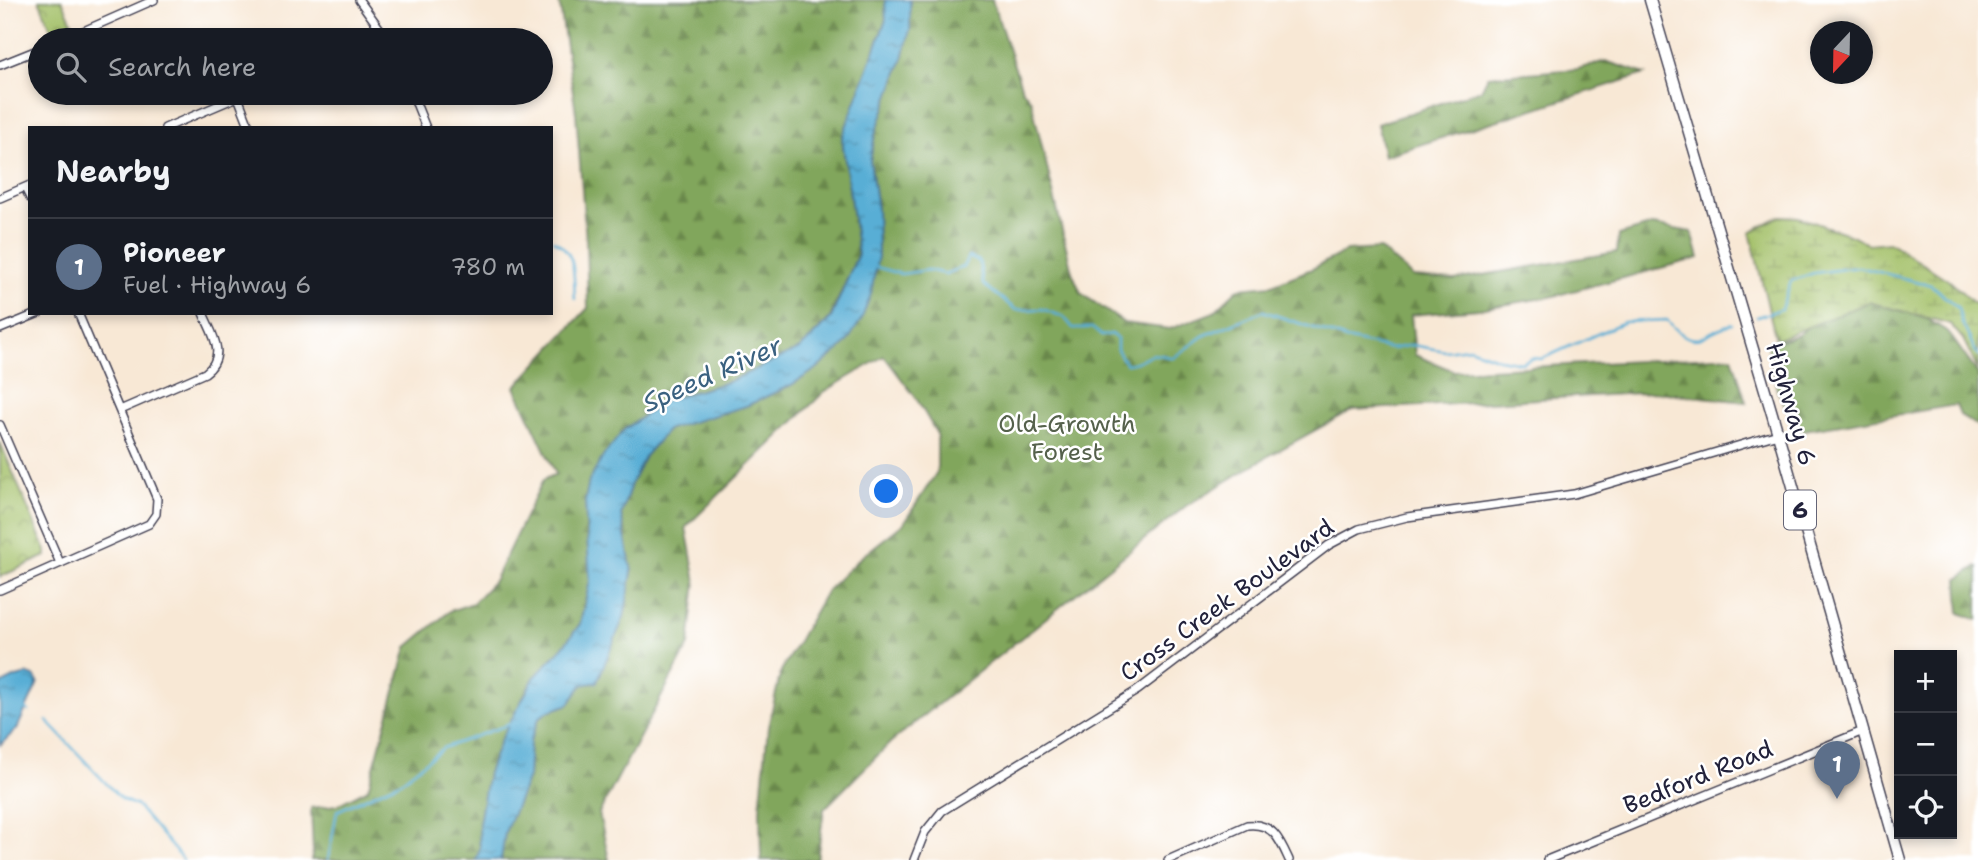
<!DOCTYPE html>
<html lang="en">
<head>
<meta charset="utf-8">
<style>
	:root { --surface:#171b24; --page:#242831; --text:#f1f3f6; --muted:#9ea1a6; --line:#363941; --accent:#8c9099 }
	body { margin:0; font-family:"Shantell Sans",sans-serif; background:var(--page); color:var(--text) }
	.controls { position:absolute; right:21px; bottom:21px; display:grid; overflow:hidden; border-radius:0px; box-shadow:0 4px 10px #0003 }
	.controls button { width:63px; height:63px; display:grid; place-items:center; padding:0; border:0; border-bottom:2px solid var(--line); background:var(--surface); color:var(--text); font:35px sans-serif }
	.compass { position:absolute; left:1810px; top:21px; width:63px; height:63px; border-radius:50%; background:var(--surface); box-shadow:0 4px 10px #0003; rotate:202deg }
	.you { position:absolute; left:887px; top:492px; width:24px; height:24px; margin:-18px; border:5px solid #fff; border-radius:50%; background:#1a73e8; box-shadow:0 0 0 10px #1a73e833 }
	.badge { display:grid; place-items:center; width:46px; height:46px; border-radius:50%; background:var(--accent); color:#fff; font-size:23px; font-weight:700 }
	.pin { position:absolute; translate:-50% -58px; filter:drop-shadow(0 2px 4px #0008) }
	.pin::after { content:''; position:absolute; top:37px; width:24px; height:21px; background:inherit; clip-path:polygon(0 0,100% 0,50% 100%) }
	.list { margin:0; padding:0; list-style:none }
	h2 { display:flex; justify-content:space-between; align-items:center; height:91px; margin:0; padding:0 28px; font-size:30px }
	h2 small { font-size:23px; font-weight:400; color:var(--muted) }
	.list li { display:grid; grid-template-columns:46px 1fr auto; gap:21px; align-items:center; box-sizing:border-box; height:98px; padding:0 28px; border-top:2px solid var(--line) }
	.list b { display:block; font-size:26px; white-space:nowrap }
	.list p { margin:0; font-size:23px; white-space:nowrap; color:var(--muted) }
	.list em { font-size:23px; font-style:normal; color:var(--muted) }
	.icon { flex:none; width:38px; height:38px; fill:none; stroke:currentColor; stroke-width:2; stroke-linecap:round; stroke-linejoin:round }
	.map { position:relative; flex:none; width:1978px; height:860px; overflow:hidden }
	.search { position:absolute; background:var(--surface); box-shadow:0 4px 10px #0003; left:28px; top:28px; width:525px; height:77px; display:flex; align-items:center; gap:18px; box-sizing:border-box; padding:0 24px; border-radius:38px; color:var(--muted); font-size:26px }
	.panel { position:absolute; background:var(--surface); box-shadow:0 4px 10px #0003; left:28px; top:126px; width:525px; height:189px; border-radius:0px }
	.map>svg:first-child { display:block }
	.forest { fill:url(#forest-firs); stroke:#52644b; stroke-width:2 }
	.wetland { fill:url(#wetland-marsh); stroke:#627050; stroke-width:2 }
	.park { fill:url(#park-crowns); stroke:#627050; stroke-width:2 }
	.water { fill:url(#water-ripples); stroke:#3d6888; stroke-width:2 }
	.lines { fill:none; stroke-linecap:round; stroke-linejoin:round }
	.stream { stroke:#58aed5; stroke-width:2.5 }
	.minor-casing { stroke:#424052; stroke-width:10 }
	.primary-casing { stroke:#424052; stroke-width:13 }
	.minor { stroke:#fff; stroke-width:7 }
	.primary { stroke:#fff; stroke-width:10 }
	.labels { text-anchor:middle; stroke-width:5; stroke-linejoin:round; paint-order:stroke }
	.shield { fill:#fff; stroke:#646476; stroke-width:2 }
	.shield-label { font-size:23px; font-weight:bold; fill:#22223b }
	.street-label { font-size:24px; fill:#22223b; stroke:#fff }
	.park-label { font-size:24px; fill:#55614c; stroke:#fff }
	.water-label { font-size:26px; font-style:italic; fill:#3a6180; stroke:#fff }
</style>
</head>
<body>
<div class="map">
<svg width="1978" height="860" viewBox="0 0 1978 860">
	<defs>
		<pattern id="forest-firs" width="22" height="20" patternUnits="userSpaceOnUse" patternTransform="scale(1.75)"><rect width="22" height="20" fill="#81a65b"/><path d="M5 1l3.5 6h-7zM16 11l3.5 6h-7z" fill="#69874c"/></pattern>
		<pattern id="wetland-marsh" width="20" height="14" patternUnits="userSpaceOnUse" patternTransform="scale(1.75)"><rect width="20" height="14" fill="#a2bf66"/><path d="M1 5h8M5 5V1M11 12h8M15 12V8" fill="none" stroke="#849b55"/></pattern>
		<pattern id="park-crowns" width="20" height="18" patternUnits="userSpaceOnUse" patternTransform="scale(1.75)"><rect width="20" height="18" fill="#a2bf66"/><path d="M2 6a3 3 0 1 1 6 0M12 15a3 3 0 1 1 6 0" fill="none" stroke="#849b55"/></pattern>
		<pattern id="water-ripples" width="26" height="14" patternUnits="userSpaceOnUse" patternTransform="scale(1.75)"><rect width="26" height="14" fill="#58aed5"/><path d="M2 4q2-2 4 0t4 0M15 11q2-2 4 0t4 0" fill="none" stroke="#488dae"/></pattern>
	</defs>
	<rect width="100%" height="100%" fill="#fff"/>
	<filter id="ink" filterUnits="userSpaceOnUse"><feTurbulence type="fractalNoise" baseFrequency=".0143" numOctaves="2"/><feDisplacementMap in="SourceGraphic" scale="14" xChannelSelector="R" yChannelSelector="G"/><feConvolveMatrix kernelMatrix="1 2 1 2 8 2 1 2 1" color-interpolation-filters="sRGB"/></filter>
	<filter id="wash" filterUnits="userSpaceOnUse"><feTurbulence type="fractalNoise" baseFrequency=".00686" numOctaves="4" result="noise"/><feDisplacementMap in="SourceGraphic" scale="28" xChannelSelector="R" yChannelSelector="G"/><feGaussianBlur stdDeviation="1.57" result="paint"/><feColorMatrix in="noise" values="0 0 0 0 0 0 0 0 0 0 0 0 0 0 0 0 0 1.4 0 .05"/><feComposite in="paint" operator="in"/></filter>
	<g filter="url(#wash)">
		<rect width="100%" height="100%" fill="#f8e8d5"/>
		<path class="forest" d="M559,0h326l1,20 -44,118 16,116 -28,64 -30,31 -72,33 -62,18 -42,30 -39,72 5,79 -10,43 -18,24 -28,30 -33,61 -13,34 -9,51 1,25 -4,11h-165l2,-8 -2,-44 26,-3 31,-16 39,-142 43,-36 23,-8 21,-22 49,-101 13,-6 -41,-87 73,-79 -2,-67 -10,-128z
			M910,0h82l30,89 9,11 41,172 9,21 43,30 46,6 44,-17 25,-24 33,-3 42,-17 32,-17 34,-2 33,28 41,3 163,-28 2,-17 34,-10 39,7 7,26 -149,39 -71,12 -68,6 4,40 39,16 278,-15 14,46 -88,-10 -306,18 -82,45 -84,51 -295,236 -67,67 -7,51h-56l-1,-51 8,-82 13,-56 46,-81 33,-32 43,-34 34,-52v-38l-21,-36 -32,-42 -60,36 -138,135 10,55 -7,63 -90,168 10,47h-108l4,-28 23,-55 2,-36 9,-23 8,-6 22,-8 55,-87 8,-45 -11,-57 10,-31 14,-28 23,-27 78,-23 45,-21 24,-15 30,-25 33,-89 -1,-47 -7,-48 5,-27 28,-76 7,-29z
			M1605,61l40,13 -261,82 -7,-32 104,-34 7,-14 90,-7z
			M1869,302l55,15 24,15 30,42v52l-18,-11 -4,-10 -157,26 -22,-41 -10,-46 31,-9 13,-11z
			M1977,566l1,1v53l-18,-7 -2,-34z"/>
		<path class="wetland" d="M1780,216l18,1 56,19 14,8 21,-2 62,40 27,25v63l-15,-31 -13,-15 -81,-22 -93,38 -26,-108z"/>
		<path class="park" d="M39,0h23l10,22 -20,9z
			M0,442l46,109v5l-46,21z"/>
		<path class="water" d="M885,0h25v29l-7,29 -28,76 -5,27 7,48 1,47 -7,38 -10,26 -16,25 -30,25 -24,15 -45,21 -78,23 -23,27 -14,28 -10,31 11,57 -8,45 -27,65 -15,3 -13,19 -22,8 -8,6 -9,23 -2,36 -23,55 -4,28h-25l4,-11 -1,-25 9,-51 13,-34 33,-61 28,-30 18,-24 10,-43 -5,-79 4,-21 15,-26 20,-25 42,-30 62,-18 72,-33 31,-31 27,-64 -16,-116 44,-118z
			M28,674l6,2 4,6 -2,5 -19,42 -17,16v-60l16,-8z"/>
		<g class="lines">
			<path class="stream" d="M553,240c25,13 20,34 22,59
				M876,267l25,7 27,-4 17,4 18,-7 5,-10 11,4 4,23 33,26 26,-1 22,8 9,11h19l10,8 9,-2 6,5v11l9,14c24,-2 15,-16 47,-6l30,-22 60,-25 83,28 46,10 20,-4 33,6 24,-3 30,11 22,4 11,-5 9,1 16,-7 67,-30 43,-2c31,35 33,12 65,4
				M1757,317l24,-8 10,-28 23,-8 45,-6 72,18 27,23 4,15 16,33
				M26,709l3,2
				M47,721l74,78 16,7 46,54
				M328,860l9,-49 63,-29 43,-34 70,-25"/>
		</g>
	</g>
	<g filter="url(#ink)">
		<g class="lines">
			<g class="minor-casing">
				<path id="minor" d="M359,0l29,40
					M63,40l91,-40
					M368,40l16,-7
					M0,65l40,-16
					M412,93l14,35
					M238,97l12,31
					M165,128l82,-35
					M25,188l5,10
					M0,198l30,-13
					M0,329l39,-16
					M120,410l85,-37c23,-17 7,-39 -2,-60
					M0,425l60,138
					M0,590l149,-66 7,-10 1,-15 -79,-186
					M914,860l11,-28 17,-21 196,-121 191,-145 30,-16 48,-12 167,-23 204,-60
					M1168,860l79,-35c26,-3 33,15 42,35
					M1547,860l316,-129"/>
			</g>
			<g class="primary-casing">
				<path id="primary" d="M1650,0l128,434 122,426"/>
			</g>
			<use href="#minor" class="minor"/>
			<use href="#primary" class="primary"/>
		</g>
	</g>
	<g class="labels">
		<rect class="shield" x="1784" y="490.5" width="32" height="39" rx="5"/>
		<g class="shield-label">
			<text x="1800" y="518">6</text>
		</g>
		<g class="street-label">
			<text transform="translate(1791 404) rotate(74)" y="8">Highway 6</text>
			<text transform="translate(1227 600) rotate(-36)" y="8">Cross Creek Boulevard</text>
			<text transform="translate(1698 777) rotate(-22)" y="8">Bedford Road</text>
		</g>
		<g class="park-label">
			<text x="1067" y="432">Old-Growth<tspan x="1067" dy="28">Forest</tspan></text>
		</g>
		<g class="water-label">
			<text transform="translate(712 374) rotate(-24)" y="9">Speed River</text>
		</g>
	</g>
</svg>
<div class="controls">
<button>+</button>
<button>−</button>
<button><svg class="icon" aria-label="locate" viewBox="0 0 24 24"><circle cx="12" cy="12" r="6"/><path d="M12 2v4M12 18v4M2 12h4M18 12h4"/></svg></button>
</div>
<svg class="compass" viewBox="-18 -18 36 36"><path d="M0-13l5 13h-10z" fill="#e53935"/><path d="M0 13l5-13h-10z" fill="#9ea1a6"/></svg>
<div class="you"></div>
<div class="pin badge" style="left:1837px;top:799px;background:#5c6f8a">1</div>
<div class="search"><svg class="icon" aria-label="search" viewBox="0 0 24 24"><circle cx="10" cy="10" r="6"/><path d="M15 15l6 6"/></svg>Search here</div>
<section class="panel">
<h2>Nearby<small></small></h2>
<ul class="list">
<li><span class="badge" style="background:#5c6f8a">1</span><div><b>Pioneer</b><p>Fuel · Highway 6</p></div><em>780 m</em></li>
</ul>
</section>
</div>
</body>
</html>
